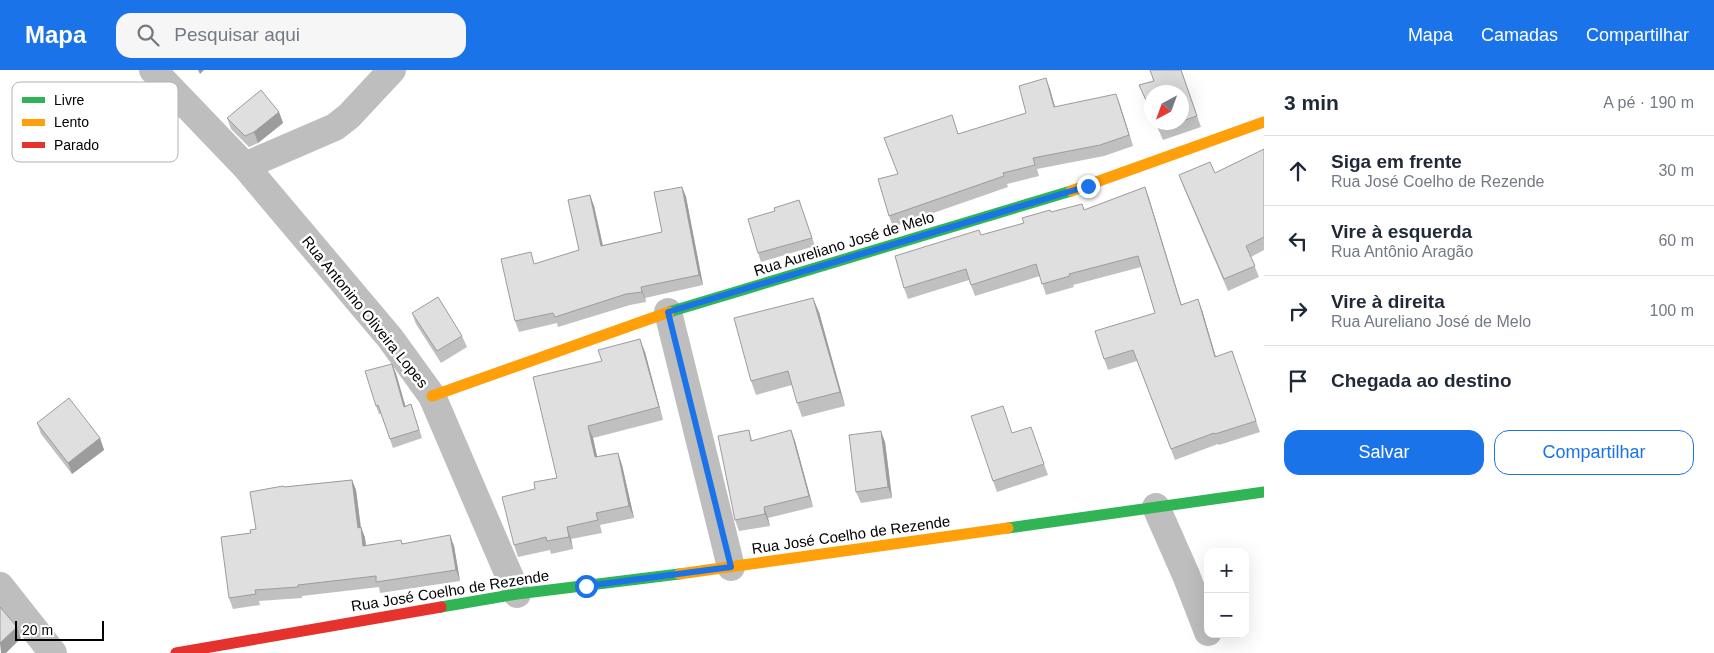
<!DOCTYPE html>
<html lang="pt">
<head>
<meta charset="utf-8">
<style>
	:root { --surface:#fff; --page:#f6f6f7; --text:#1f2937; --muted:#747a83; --line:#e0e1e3; --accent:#1a73e8 }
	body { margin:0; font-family:Helvetica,sans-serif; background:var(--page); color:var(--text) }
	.controls { position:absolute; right:15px; bottom:15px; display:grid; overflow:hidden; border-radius:10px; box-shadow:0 5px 20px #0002 }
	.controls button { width:45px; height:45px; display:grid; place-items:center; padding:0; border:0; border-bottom:1px solid var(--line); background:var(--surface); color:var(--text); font:25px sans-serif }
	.compass { position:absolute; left:1144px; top:15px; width:45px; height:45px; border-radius:50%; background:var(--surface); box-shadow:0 5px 20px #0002; rotate:221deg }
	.scale { position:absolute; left:15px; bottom:12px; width:89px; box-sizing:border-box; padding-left:5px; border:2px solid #000; border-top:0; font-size:14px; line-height:18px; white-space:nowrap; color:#000; -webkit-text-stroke:4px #fff; paint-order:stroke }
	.stop { position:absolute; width:15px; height:15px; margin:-11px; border:4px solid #1a73e8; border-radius:50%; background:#fff }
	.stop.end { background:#1a73e8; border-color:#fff; box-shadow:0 1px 5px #0008 }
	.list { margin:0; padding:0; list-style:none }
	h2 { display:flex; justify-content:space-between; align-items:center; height:65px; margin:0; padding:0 20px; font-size:21px }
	h2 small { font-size:16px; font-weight:400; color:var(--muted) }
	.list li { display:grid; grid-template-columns:32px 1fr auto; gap:15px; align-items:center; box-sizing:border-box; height:70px; padding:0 20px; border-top:1px solid var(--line) }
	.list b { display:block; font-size:19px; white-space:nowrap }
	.list p { margin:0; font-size:16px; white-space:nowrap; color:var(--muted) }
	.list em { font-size:16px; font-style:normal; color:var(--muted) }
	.actions { display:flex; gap:10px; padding:15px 20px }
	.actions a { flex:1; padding:11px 0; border:1px solid var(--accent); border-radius:15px; text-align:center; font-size:18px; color:var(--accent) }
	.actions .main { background:var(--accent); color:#fff }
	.icon { flex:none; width:28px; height:28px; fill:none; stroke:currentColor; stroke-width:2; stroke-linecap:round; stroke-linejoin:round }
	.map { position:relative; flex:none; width:1264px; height:583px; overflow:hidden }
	header { display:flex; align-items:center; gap:30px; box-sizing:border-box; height:70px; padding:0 25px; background:var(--accent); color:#fff }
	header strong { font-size:24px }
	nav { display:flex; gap:28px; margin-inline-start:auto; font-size:18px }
	.search { width:350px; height:45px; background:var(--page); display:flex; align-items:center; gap:12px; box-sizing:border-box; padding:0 18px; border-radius:15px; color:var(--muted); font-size:19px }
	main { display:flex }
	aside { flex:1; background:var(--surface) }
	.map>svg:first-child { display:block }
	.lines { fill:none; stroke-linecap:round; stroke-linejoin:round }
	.street { stroke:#bebebe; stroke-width:28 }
	.fast { stroke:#30b455; stroke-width:11 }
	.slow { stroke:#ff9f0a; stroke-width:11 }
	.jam { stroke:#e5322d; stroke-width:11 }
	.wall { fill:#c0c0c0 }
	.shaded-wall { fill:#9c9c9c }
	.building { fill:#dfdfdf; stroke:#9c9c9c }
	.route { stroke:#1a73e8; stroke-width:6 }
	.labels { text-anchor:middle; stroke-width:5; stroke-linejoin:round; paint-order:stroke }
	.street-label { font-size:15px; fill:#000; stroke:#fff }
	.key { fill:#fff; stroke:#b2b2b2; stroke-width:1 }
	.key-label { font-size:14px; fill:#000 }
</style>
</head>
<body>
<header>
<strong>Mapa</strong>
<div class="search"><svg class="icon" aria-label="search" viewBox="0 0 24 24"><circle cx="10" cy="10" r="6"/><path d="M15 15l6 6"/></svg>Pesquisar aqui</div>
<nav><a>Mapa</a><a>Camadas</a><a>Compartilhar</a></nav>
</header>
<main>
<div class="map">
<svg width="1264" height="583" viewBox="0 0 1264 583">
	<rect width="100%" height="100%" fill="#fff"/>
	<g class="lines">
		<path class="street" d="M153,0l92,96 145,172 42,58 85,198
			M245,96l90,-39 14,-11 43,-46
			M668,242l63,255
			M1156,437l30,68 22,57
			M0,516l53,67"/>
		<path class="fast" d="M669,242l402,-121
			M1008,458l256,-36
			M441,537l76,-13 162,-20"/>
		<path class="slow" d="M1071,121l193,-69
			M432,326l237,-84
			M679,504l329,-46"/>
		<path class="jam" d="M176,583l265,-46"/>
	</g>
	<path class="wall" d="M1181,0l20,57 -38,13 -8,-18h27v-30h-30v23l-13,-30 15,-4z
		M1050,19l5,18 65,-2 13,41 -29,10 -67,13 2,7 -32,8 1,3 -115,40 -4,-11 9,-42 61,-40 67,-21z
		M279,42l4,11 -25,20 -9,4 -18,-18 -4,-11z
		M1264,79v101l-13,7 8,20 -31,14 -45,-105 -4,-11 36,-2z
		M682,117l4,10 17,88 -58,13 1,4 -16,3 -72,22 -1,-4 -38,9 -4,-11 64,-71 11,-55 4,11 9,39 59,-13z
		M1145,117l36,118 21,5 14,47 16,-6 28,81 -41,13 -1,-1 -43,16 -38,-99 -29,9 -4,-11 51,-46 -14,-46 -68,18 1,2 -28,8 -6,-19 -65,20 -6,-16 -61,19 -4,-11 77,-53 43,-12 27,-11 33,-2z
		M799,130l16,46 -54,16 -3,-9 17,-42z
		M819,242l26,94 -43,11 -5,-14 -5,-18 -36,10 -5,-14z
		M412,243l50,23 5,11 -26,16 -25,-39z
		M645,282l18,68 -70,18 4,19 21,-4 4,12 12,53 -34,7 2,8 -31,6 2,10 -22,5 -1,-4 -32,7 -4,-12 21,-56 22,-11 45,-117z
		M392,294l13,42 6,-2 11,34 -29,10 -12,-34h-2l-3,-8z
		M37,353l63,15 4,12 -32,24 -31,-40z
		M749,360l3,10 43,1 18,66 -45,11 2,8 -31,5 -4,-11z
		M1012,363l23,5 13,37 -51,17 -4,-11z
		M885,372l7,56 -31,5 -5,-11z
		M352,410l4,10 5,37 4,11 1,7 37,-2 51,3 6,35 -80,12 -1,-6 -77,9v2l-43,3 1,4 -27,4 -4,-11 22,-65 5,-4 28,-42z"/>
	<path class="shaded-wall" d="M198,0h6l-4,4z
		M1046,8l4,11 8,29 -4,-11z
		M1116,24l4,11 13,41 -4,-11z
		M279,42l4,11 -25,20 -4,-11z
		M682,117l4,10 17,88 -4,-10z
		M1145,117l4,11 36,118 -4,-11z
		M590,125l4,11 11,50 -4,-10z
		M641,217l4,11 1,4 -4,-10z
		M813,228l6,14 26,94 -5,-14z
		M1198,229l4,11 17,58 -4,-11z
		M640,269l5,13 18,68 -4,-13z
		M392,294l4,9 12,42 -4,-8z
		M588,356l5,12 7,31 -5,-12z
		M791,360l4,11 18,66 -4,-11z
		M881,361l4,11 7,56 -4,-11z
		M100,368l4,12 -32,24 -4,-11z
		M618,383l4,12 12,53 -5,-12z
		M352,410l4,10 6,48 -4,-10z
		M764,437l4,11 2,8 -5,-12z
		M361,457l4,11 2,19 -4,-11z
		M567,457l4,12 2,10 -4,-12z
		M450,465l4,11 6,35 -4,-11z
		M17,557l4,11 -15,15h-5l-1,-10z"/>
	<path class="building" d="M1150,0h31l16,46 -15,5v-29h-30v21l-13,-28 15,-4z
		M1046,8l8,29 62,-13 13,41 -29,10 -67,13 2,7 -32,8 1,3 -115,40 -11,-37 20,-5 -14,-36 68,-23 6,19 68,-21 -7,-27z
		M261,20l18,22 -25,20 -9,4 -18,-18z
		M1156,52h22l-19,7z
		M1264,79v88l-18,9 9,20 -31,13 -45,-104 31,-13 5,11z
		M682,117l17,88 -58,12 1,5 -16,2 -71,23 -2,-4 -38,8 -14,-62 30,-7 3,12 45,-14 -11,-50 22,-5 11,51 61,-14 -8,-40z
		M1145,117l36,118 17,-6 17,58 17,-6 24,70 -41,13 -1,-1 -43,16 -38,-99 -29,9 -9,-28 60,-18 -17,-57 -69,18 1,2 -28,8 -6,-20 -65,21 -5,-16 -62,19 -9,-32 84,-26 2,5 43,-12 -2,-5 28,-8 1,2 31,-8 2,6z
		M799,130l13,38 -54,15 -10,-34 27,-8 -1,-3z
		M438,227l24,39 -25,15 -25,-38z
		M813,228l27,94 -43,11 -9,-32 -37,10 -17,-63z
		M640,269l19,68 -71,19 7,31 23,-4 11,53 -33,7 2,7 -31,7 2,10 -22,4 -1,-4 -32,8 -12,-48 33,-8 -1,-7 23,-4 -24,-101 69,-16 -4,-11z
		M392,294l12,43 7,-3 8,26 -29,9 -12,-34 -2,1 -11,-35z
		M69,328l31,40 -32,25 -31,-40z
		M1003,336l9,27 19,-6 13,37 -51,17 -22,-65z
		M749,360l2,11 40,-11 18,66 -45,11 1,7 -30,6 -17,-84z
		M881,361l7,56 -32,5 -7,-57z
		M352,410l6,48 3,-1 2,19 38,-6 1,4 48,-9 6,35 -80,12v-6l-78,9v2l-43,3 1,4 -27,4 -8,-61 30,-4 -1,-3 6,-1 -6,-37 33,-6 1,1z
		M0,537l17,20 -17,16z"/>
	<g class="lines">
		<path class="route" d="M586,516l145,-19 -63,-255 420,-126"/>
	</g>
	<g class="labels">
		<g class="street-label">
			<text transform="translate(844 174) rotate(-17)" y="5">Rua Aureliano José de Melo</text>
			<text transform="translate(365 242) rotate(51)" y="5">Rua Antonino Oliveira Lopes</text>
			<text transform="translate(851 465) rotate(-8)" y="5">Rua José Coelho de Rezende</text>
			<text transform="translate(450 521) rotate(-9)" y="5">Rua José Coelho de Rezende</text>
		</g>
	</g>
	<rect x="12" y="12" width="166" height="80" rx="8" class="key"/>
	<rect x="22" y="27" width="23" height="6" fill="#30b455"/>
	<rect x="22" y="49" width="23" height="7" fill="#ff9f0a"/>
	<rect x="22" y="72" width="23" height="6" fill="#e5322d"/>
	<g class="key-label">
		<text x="54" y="35">Livre</text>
		<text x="54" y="57">Lento</text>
		<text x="54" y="80">Parado</text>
	</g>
</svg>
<div class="controls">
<button>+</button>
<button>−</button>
</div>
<svg class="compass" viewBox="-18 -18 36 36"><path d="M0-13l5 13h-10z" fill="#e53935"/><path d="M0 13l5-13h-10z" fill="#747a83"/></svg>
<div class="scale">20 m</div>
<div class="stop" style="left:586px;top:516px"></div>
<div class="stop end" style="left:1088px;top:116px"></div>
</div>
<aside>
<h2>3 min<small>A pé · 190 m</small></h2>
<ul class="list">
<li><svg class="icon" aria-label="ahead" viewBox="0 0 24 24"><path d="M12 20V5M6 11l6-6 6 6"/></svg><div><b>Siga em frente</b><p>Rua José Coelho de Rezende</p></div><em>30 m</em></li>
<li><svg class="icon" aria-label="left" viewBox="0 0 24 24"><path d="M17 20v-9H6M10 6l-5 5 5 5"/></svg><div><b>Vire à esquerda</b><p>Rua Antônio Aragão</p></div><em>60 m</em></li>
<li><svg class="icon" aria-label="right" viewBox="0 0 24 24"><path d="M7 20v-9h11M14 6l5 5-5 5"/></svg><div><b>Vire à direita</b><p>Rua Aureliano José de Melo</p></div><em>100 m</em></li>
<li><svg class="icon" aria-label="arrive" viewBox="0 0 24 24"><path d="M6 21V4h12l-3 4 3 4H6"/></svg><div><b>Chegada ao destino</b></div></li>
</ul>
<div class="actions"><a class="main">Salvar</a><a>Compartilhar</a></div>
</aside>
</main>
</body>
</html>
